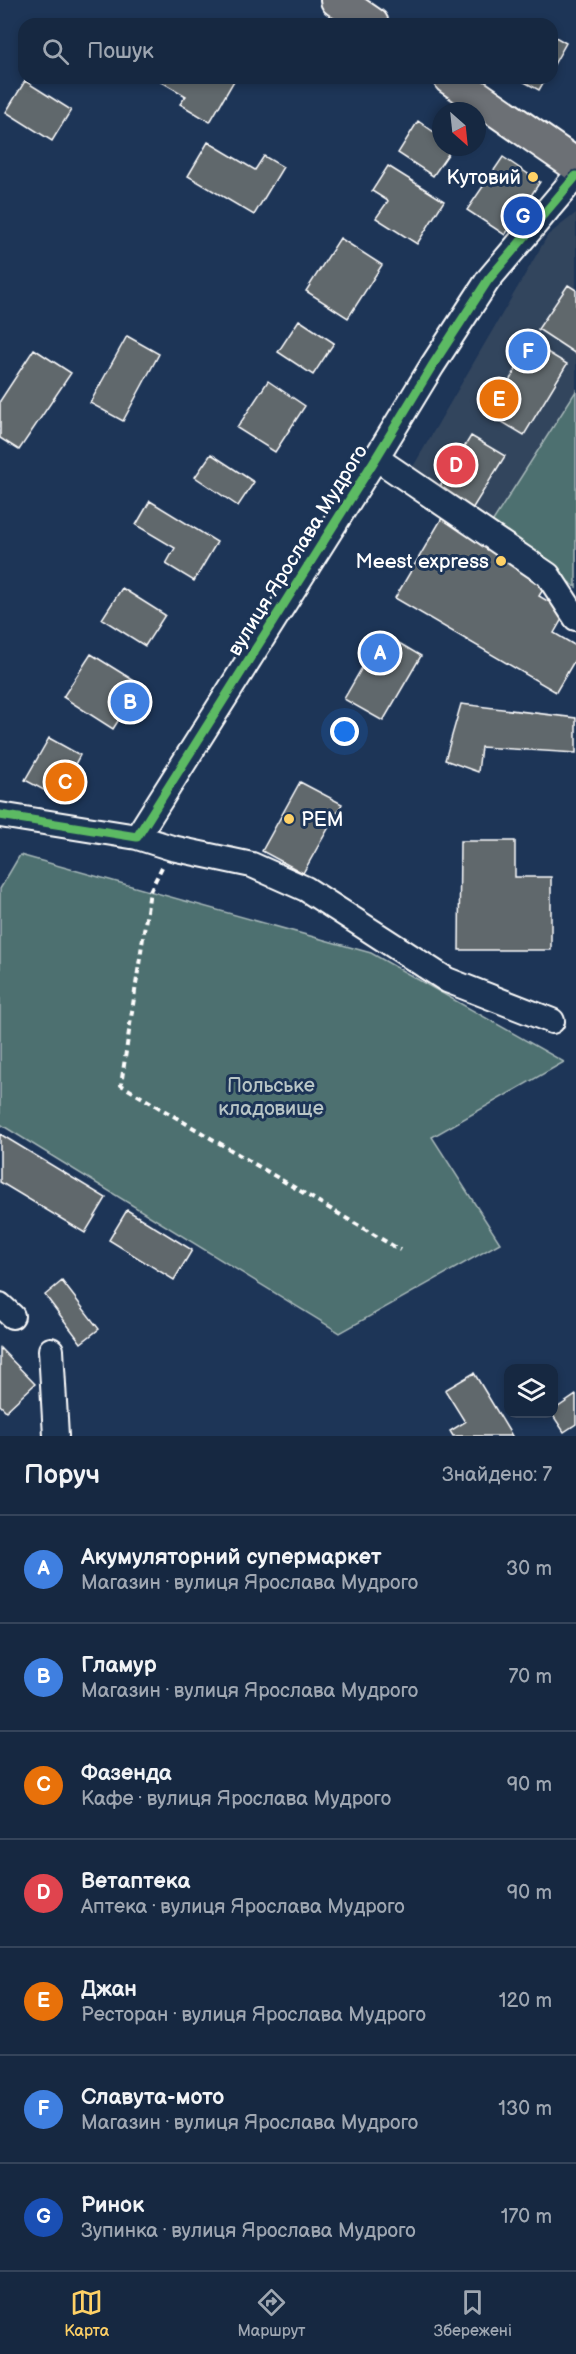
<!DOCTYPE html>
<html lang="uk">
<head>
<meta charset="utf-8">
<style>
	:root { --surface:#162841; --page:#23344c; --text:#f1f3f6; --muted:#9ea6b1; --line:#35445a; --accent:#ffd166 }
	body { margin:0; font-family:"Balsamiq Sans",sans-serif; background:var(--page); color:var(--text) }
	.controls { position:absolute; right:18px; bottom:18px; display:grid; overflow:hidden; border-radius:12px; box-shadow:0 3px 9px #0003 }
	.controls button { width:54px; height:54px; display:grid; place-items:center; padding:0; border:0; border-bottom:2px solid var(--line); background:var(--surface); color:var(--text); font:30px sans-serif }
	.compass { position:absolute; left:432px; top:102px; width:54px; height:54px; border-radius:50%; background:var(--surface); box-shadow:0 3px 9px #0003; rotate:153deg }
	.you { position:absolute; left:345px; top:732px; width:21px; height:21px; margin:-15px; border:4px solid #fff; border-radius:50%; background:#1a73e8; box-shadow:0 0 0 9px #1a73e833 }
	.badge { display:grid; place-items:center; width:39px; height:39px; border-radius:50%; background:var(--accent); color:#fff; font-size:20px; font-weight:700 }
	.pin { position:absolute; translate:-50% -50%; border:3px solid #fff; box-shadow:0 2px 6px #0006 }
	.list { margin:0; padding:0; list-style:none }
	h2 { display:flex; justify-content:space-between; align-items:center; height:78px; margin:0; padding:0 24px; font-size:26px }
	h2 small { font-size:20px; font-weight:400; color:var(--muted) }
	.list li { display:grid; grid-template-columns:39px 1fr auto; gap:18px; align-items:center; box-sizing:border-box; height:108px; padding:0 24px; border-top:2px solid var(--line) }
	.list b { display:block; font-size:22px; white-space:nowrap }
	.list p { margin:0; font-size:20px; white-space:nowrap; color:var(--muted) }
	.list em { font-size:20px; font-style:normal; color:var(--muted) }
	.icon { flex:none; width:33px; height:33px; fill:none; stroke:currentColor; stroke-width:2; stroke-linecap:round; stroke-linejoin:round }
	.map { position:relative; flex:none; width:576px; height:1436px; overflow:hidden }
	.search { position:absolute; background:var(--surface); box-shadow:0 3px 9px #0003; left:18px; right:18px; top:18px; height:66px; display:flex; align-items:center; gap:15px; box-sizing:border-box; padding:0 21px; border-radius:18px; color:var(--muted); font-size:22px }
	.sheet { height:834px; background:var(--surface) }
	nav { display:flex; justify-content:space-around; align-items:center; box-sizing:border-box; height:84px; border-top:2px solid var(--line); background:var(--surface); font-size:16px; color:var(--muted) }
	nav a { display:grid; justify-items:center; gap:3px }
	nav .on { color:var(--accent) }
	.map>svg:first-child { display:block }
	.built { fill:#31445d }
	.green { fill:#4d6f70; stroke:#a6b7b8; stroke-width:1.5 }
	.building { fill:#61676c; stroke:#fff; stroke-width:1.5 }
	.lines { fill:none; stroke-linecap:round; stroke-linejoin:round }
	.minor-casing { stroke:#fff; stroke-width:28 }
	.major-casing { stroke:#fff; stroke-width:36 }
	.path { stroke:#fff; stroke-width:4; stroke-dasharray:6 4.5; stroke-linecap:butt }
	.minor { stroke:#1d3557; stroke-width:24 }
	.major { stroke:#6c6f75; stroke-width:32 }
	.cycleway-casing { stroke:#1d3557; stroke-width:13 }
	.cycleway { stroke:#5cba63; stroke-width:9 }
	.poi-dot { fill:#ffd166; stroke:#1d3557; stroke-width:2 }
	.labels { text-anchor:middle; stroke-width:6; stroke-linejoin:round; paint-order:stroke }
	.poi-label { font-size:20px; fill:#fff; stroke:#1d3557; text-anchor:end }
	.street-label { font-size:20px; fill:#fff; stroke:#1d3557 }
	.park-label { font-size:20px; fill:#b8c5c6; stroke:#1d3557 }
</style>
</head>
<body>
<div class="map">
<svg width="576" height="1436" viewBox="0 0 576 1436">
	<rect width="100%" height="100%" fill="#1d3557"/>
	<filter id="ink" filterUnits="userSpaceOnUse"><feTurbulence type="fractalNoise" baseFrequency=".0167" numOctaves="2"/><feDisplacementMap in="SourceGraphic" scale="12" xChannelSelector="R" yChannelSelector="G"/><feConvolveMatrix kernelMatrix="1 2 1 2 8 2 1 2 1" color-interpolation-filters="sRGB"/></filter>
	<g filter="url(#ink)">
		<path class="built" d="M576,213v178l-87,136 -82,-50 141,-242z"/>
		<path class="green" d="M576,391v196l-87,-60z
			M20,855l351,98 193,109 -132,75 68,106 -160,90 -340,-209v-235z"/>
		<path class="building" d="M552,35l14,8 -14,25z
			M155,78h78l2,1 -25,43 -30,-18 6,-8z
			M517,78h29l-7,12z
			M25,81l46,29 -19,31 -46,-29z
			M418,121l23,16v10h12l-20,29 -35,-23z
			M208,142l47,28 9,-14 19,11 -29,48 -66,-39z
			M503,157l37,25 -35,53 -38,-25z
			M388,166l56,35 -27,43 -41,-26 12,-17 -16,-10z
			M340,238l42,27 -34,53 -42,-27z
			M568,285l8,5v64l-38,-25z
			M299,320l35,23 -21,32 -35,-23z
			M127,336l32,18 -36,67 -33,-18z
			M532,343l35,21 -43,71 -35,-21z
			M34,349l37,24 -52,77 -19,-12v-37z
			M268,381l37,25 -30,46 -38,-24z
			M471,436l34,20 -36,58 -33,-21z
			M211,454l43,28 -16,24 -43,-29z
			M150,501l67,41 -23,39 -28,-17 9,-16 -39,-23z
			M442,518l106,63 -9,15 27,16 -12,21 22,13v12l-20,34 -161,-94z
			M122,588l43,27 -20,31 -43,-27z
			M382,633l39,23 -38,65 -39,-22z
			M91,654l50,31 -28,44 -50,-32z
			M461,704l115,14v35l-95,-6 -3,25 -33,-12z
			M49,738l31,17 -23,42 -32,-17z
			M300,782l42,22 -39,69 -41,-22z
			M460,841h55v36h36v73h-92z
			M0,1134l106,64 -21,35 -85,-51z
			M127,1210l65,40 -18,30 -65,-40z
			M62,1281l37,48 -18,14 -36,-48z
			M0,1348l35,36 -29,27 -6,-6z
			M474,1373l38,63h-59l-3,-5 15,-9 -20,-32z
			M576,1395v29l-12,8 -12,-18 2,-4z"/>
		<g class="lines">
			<g class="minor-casing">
				<path id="minor" d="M376,458l172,117 28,43
					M0,815l137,22 239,-379 56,-92 56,-86 88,-104
					M137,837l35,11 80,17 54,24 141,91 105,41
					M0,1305l12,11
					M51,1350l5,86"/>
			</g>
			<g class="major-casing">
				<path id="major" d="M337,0l35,24
					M450,78l126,87"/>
			</g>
			<path class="path" d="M162,867l-12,24 -29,194 279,165"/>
			<use href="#minor" class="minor"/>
			<use href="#major" class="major"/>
			<g class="cycleway-casing">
				<path id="cycleway" d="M0,815l137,22 239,-379 56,-92 56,-86 88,-104"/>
			</g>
			<use href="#cycleway" class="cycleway"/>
		</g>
	</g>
	<g class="poi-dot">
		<circle cx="533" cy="177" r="6"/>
		<circle cx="501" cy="561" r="6"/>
		<circle cx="289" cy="819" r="6"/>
	</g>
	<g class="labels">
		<g class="poi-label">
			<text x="521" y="184">Кутовий</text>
			<text x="489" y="568">Meest express</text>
			<text x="301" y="826" text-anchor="start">РЕМ</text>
		</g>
		<g class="street-label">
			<text transform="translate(297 550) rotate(-58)" y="7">вулиця Ярослава Мудрого</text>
		</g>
		<g class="park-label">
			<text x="271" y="1092">Польське<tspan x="271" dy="23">кладовище</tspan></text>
		</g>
	</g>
</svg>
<div class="controls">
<button><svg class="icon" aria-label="layers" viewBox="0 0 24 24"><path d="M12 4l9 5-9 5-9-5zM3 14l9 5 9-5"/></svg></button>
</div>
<svg class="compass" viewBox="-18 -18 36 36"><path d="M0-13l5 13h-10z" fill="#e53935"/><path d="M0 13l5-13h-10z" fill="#9ea6b1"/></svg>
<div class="you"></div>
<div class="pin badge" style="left:380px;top:653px;background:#3f7fe0">A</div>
<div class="pin badge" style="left:130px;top:702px;background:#3f7fe0">B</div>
<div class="pin badge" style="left:65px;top:782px;background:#e8710a">C</div>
<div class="pin badge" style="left:456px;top:465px;background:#e0444e">D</div>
<div class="pin badge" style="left:499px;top:399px;background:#e8710a">E</div>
<div class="pin badge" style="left:528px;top:351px;background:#3f7fe0">F</div>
<div class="pin badge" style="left:523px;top:216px;background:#1a4fb4">G</div>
<div class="search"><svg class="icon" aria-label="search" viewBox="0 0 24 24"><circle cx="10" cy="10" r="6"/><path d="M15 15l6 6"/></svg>Пошук</div>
</div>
<section class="sheet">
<h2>Поруч<small>Знайдено: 7</small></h2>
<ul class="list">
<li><span class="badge" style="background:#3f7fe0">A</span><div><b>Акумуляторний супермаркет</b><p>Магазин · вулиця Ярослава Мудрого</p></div><em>30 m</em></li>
<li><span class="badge" style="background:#3f7fe0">B</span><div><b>Гламур</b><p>Магазин · вулиця Ярослава Мудрого</p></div><em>70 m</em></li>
<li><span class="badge" style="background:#e8710a">C</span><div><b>Фазенда</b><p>Кафе · вулиця Ярослава Мудрого</p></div><em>90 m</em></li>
<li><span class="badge" style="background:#e0444e">D</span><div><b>Ветаптека</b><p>Аптека · вулиця Ярослава Мудрого</p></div><em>90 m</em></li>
<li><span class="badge" style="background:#e8710a">E</span><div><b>Джан</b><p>Ресторан · вулиця Ярослава Мудрого</p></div><em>120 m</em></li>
<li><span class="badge" style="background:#3f7fe0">F</span><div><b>Славута-мото</b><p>Магазин · вулиця Ярослава Мудрого</p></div><em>130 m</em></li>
<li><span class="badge" style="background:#1a4fb4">G</span><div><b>Ринок</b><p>Зупинка · вулиця Ярослава Мудрого</p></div><em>170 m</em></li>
</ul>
</section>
<nav>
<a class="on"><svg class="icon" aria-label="map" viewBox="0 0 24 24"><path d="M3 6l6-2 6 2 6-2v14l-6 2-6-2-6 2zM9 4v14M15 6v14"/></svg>Карта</a>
<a><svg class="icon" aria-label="directions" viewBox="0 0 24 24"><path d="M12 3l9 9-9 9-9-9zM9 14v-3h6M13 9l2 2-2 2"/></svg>Маршрут</a>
<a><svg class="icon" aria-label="saved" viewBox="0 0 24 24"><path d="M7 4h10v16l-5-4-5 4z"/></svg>Збережені</a>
</nav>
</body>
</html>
